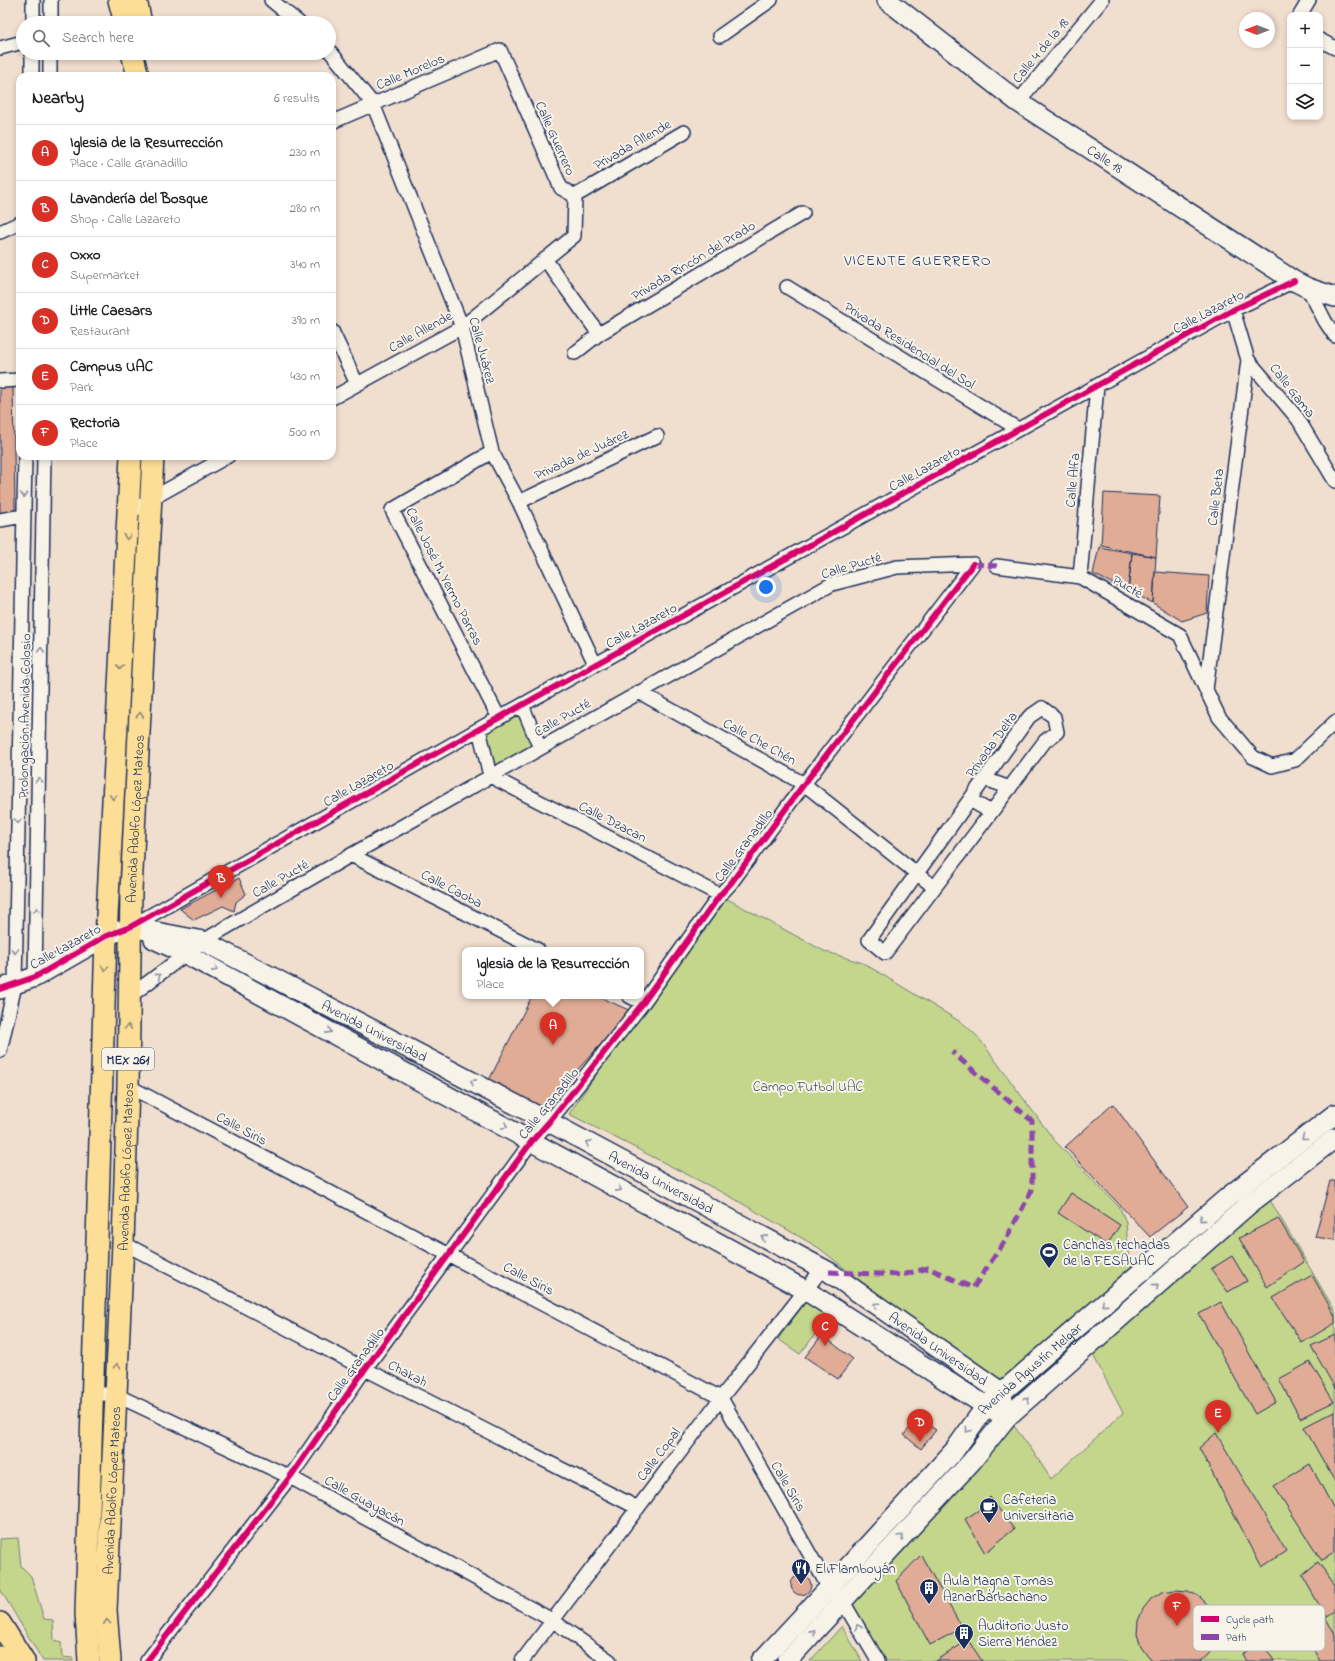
<!DOCTYPE html>
<html lang="en">
<head>
<meta charset="utf-8">
<style>
	:root { --surface:#fff; --page:#f6f6f6; --text:#202124; --muted:#757577; --line:#e0e0e0; --accent:#d93025 }
	body { margin:0; font-family:"Indie Flower",sans-serif; background:var(--page); color:var(--text) }
	.controls { position:absolute; right:12px; top:12px; display:grid; overflow:hidden; border-radius:8px; box-shadow:0 2px 6px #0003 }
	.controls button { width:36px; height:36px; display:grid; place-items:center; padding:0; border:0; border-bottom:1px solid var(--line); background:var(--surface); color:var(--text); font:20px sans-serif }
	.compass { position:absolute; left:1239px; top:12px; width:36px; height:36px; border-radius:50%; background:var(--surface); box-shadow:0 2px 6px #0003; rotate:270deg }
	.you { position:absolute; left:766px; top:587px; width:14px; height:14px; margin:-10px; border:3px solid #fff; border-radius:50%; background:#1a73e8; box-shadow:0 0 0 6px #1a73e833 }
	.badge { display:grid; place-items:center; width:26px; height:26px; border-radius:50%; background:var(--accent); color:#fff; font-size:13px; font-weight:700 }
	.pin { position:absolute; translate:-50% -33px; filter:drop-shadow(0 1px 2px #0008) }
	.pin::after { content:''; position:absolute; top:21px; width:14px; height:12px; background:inherit; clip-path:polygon(0 0,100% 0,50% 100%) }
	.popup { position:absolute; left:462px; top:947px; width:182px; height:52px; box-sizing:border-box; display:grid; place-content:center; border-radius:8px; background:var(--surface); filter:drop-shadow(0 1px 3px #0005); font-size:13px; white-space:nowrap; color:var(--muted) }
	.popup b { font-size:15px; color:var(--text) }
	.popup::after { content:''; position:absolute; left:50%; top:100%; margin-left:-8px; border:8px solid transparent; border-top-color:var(--surface) }
	.list { margin:0; padding:0; list-style:none }
	h2 { display:flex; justify-content:space-between; align-items:center; height:52px; margin:0; padding:0 16px; font-size:17px }
	h2 small { font-size:13px; font-weight:400; color:var(--muted) }
	.list li { display:grid; grid-template-columns:26px 1fr auto; gap:12px; align-items:center; box-sizing:border-box; height:56px; padding:0 16px; border-top:1px solid var(--line) }
	.list b { display:block; font-size:15px; white-space:nowrap }
	.list p { margin:0; font-size:13px; white-space:nowrap; color:var(--muted) }
	.list em { font-size:13px; font-style:normal; color:var(--muted) }
	.icon { flex:none; width:22px; height:22px; fill:none; stroke:currentColor; stroke-width:2; stroke-linecap:round; stroke-linejoin:round }
	.map { position:relative; flex:none; width:1335px; height:1661px; overflow:hidden }
	.search { position:absolute; background:var(--surface); box-shadow:0 2px 6px #0003; left:16px; top:16px; width:320px; height:44px; display:flex; align-items:center; gap:10px; box-sizing:border-box; padding:0 14px; border-radius:22px; color:var(--muted); font-size:15px }
	.panel { position:absolute; background:var(--surface); box-shadow:0 2px 6px #0003; left:16px; top:72px; width:320px; height:388px; border-radius:12px }
	.map>svg:first-child { display:block }
	.green { fill:#c3d68b; stroke:#6f8274 }
	.building { fill:#e1ac95; stroke:#1b2f5e }
	.lines { fill:none; stroke-linecap:round; stroke-linejoin:round }
	.street-casing { stroke:#1b2f5e; stroke-width:16 }
	.secondary-casing { stroke:#1b2f5e; stroke-width:22 }
	.primary-casing { stroke:#1b2f5e; stroke-width:24 }
	.street { stroke:#f7f3e8; stroke-width:13 }
	.secondary { stroke:#f7f3e8; stroke-width:19 }
	.primary { stroke:#fdde96; stroke-width:21 }
	.quiet { stroke:#8e44ad; stroke-width:5; stroke-dasharray:10 5; stroke-linecap:butt }
	.cycleway-casing { stroke:#f7f3e8; stroke-width:8 }
	.cycleway { stroke:#d6006c; stroke-width:6 }
	.oneway { stroke:#8991a3 }
	.oneway2 { stroke:#8c867a }
	.labels { text-anchor:middle; stroke-width:4; stroke-linejoin:round; paint-order:stroke }
	.shield { fill:#f7f3e8; stroke:#5d6a87; stroke-width:1 }
	.shield-label { font-size:13px; font-weight:bold; fill:#1b2f5e }
	.street-label { font-size:14px; fill:#1b2f5e; stroke:#f7f3e8 }
	.park-label { font-size:14px; fill:#455969; stroke:#f7f3e8 }
	.poi-label { font-size:14px; fill:#1b2f5e; stroke:#f7f3e8; text-anchor:start }
	.neighbourhood-label { font-size:15px; letter-spacing:1px; fill:#1b2f5e; stroke:#f7f3e8 }
	.key { fill:#f7f3e8; stroke:#b5b8bf; stroke-width:1 }
	.key-label { font-size:11px; fill:#1b2f5e }
</style>
</head>
<body>
<div class="map">
<svg width="1335" height="1661" viewBox="0 0 1335 1661">
	<rect width="100%" height="100%" fill="#f0decf"/>
	<filter id="ink" filterUnits="userSpaceOnUse"><feTurbulence type="fractalNoise" baseFrequency=".025" numOctaves="2"/><feDisplacementMap in="SourceGraphic" scale="8" xChannelSelector="R" yChannelSelector="G"/><feConvolveMatrix kernelMatrix="1 2 1 2 8 2 1 2 1" color-interpolation-filters="sRGB"/></filter>
	<g filter="url(#ink)">
		<path class="green" d="M521,708l16,39 -46,26 -9,-43z
			M720,895l104,56 39,12 101,61 14,13 76,103 66,68 6,14 3,40 9,13 -137,117 -182,-144 -88,-51 -162,-83z
			M1270,1200l65,111v350h-457l-36,-61 165,-183 25,33 19,29 72,-66 -32,-62z
			M807,1300l22,16 -29,38 -22,-15z
			M18,1538l3,28 10,10 13,43 9,1 1,20 7,2 1,15 11,1v3h-30l-43,-72v-50z
			M842,1626l20,35h-52z"/>
		<path class="building" d="M13,385l2,126 -15,3v-128z
			M1104,493l56,3 -4,61 -55,-12z
			M1099,547l33,6 -4,38 -35,-17z
			M1132,553l24,4 -3,46 -25,-12z
			M1155,572l54,4 -2,37 -25,8 -29,-18z
			M239,878l7,16 -10,8 -2,9 -11,-5 -29,14 -14,-11z
			M532,996h65l34,15 -90,99 -52,-30z
			M1113,1104l75,103 -38,30 -85,-90z
			M1330,1181h5v59l-20,-3z
			M1071,1193l49,32 -13,20 -49,-32z
			M1278,1218l26,44 -37,25 -28,-49z
			M1232,1256l15,25 -19,11 -17,-23z
			M1312,1275l23,41v7l-33,20 -29,-45z
			M1221,1302l55,100 -21,12 -56,-100z
			M822,1335l31,24 -15,20 -33,-22z
			M1335,1335v53l-24,-42z
			M1310,1362l24,40 -34,16 -21,-39z
			M1335,1411v71l-31,-55z
			M913,1424l9,6 5,-6 9,6 -15,19 -17,-14z
			M1216,1433l70,118 -24,16 -63,-119z
			M1310,1464l25,47v41l-13,9 -48,-75z
			M990,1497l24,32 -29,24 -20,-34 14,-9z
			M921,1555l41,73 -32,17 -34,-64z
			M1318,1562l17,23v26l-9,6 -24,-42z
			M791 1585a10 10 0 1 1 20 0a10 10 0 1 1-20 0Z
			M1175,1590l13,1 12,6 9,9 6,12 2,12 -3,13 -6,12 -7,6h-48l-4,-3 -8,-11 -4,-13 1,-13 5,-12 8,-10 11,-7z
			M1321,1609l14,26v26h-15l-22,-38z
			M968,1640l14,21h-46z
			M1262,1642l12,19h-28l-4,-7z"/>
		<g class="lines">
			<g class="street-casing">
				<path id="street" d="M271,0l28,23
					M1300,15l9,-15
					M33,23v-23
					M51,23v-23
					M720,36l51,-36
					M1320,40l15,8
					M0,48l23,-6
					M329,50l44,54 89,223 30,125 27,50 76,162
					M32,76v-23
					M50,76v-23
					M1018,102l84,-102
					M332,122l168,-72 61,138 14,8 -1,40 -112,91 -130,71
					M575,196l109,-64
					M0,232l20,-9
					M545,259l54,75
					M787,287l231,142
					M1308,288l17,33 10,15
					M332,331l25,53
					M575,353l24,-19 204,-121
					M1248,360l50,59 37,62
					M0,381l20,-1
					M492,452l-100,58 107,208
					M519,502l138,-66
					M128,514l23,-15 77,-43
					M0,520l23,-4
					M997,566l83,11 100,58 39,82 34,40 19,9 23,-6 40,-38
					M1080,577l17,-191
					M1206,690l42,-330 -15,-50
					M639,692l165,92 130,103
					M522,705l18,43
					M1042,708l12,9 3,15 -12,9 -160,212 -16,-13 160,-223z
					M479,729l11,47 230,119
					M985,779l25,9
					M970,800l21,12
					M351,855l187,95
					M130,927l349,-198 754,-419 61,-29
					M35,977l9,-521
					M629,996l14,7
					M129,997l74,-56 148,-86 481,-271 65,-17 76,-3
					M0,1051l15,-66 10,-529
					M128,1086l593,312 108,190 13,12 36,61
					M123,1243l242,126 273,139
					M92,1393l24,2 174,82 262,143 58,41
					M147,1661l143,-184 75,-108 167,-228 17,-19 94,-119 77,-108 11,-12 73,-99 169,-220
					M522,1661l199,-263 101,-129"/>
			</g>
			<g class="secondary-casing">
				<g id="secondary">
					<path id="s1" d="M887,0l131,102 276,179 14,7 27,9"/>
					<path id="s2" d="M130,927l73,14 346,181 280,150 172,120 6,25"/>
					<path d="M154,939l32,15 619,336 181,116 21,11"/>
					<path d="M0,989l35,-12 71,-41 13,-5"/>
					<path id="s3" d="M761,1661l68,-73 125,-137 32,-45 242,-209 107,-83"/>
					<path d="M787,1661l185,-200 35,-44 241,-212 87,-67"/>
				</g>
			</g>
			<g class="primary-casing">
				<g id="primary">
					<path d="M119,0l6,23"/>
					<path d="M136,0l5,23"/>
					<path d="M132,53l6,23"/>
					<path d="M0,1623l24,38"/>
					<path d="M0,1657l3,4"/>
					<path d="M89,1661l-3,-48 20,-677 25,-480"/>
					<path id="s4" d="M110,1661l-4,-51 17,-367 5,-157 3,-195 22,-435"/>
				</g>
			</g>
			<use href="#street" class="street"/>
			<use href="#secondary" class="secondary"/>
			<use href="#primary" class="primary"/>
			<path class="quiet" d="M973,564l24,2
				M829,1272l73,3 26,-7 45,20 32,-47 27,-51v-69l-80,-69"/>
			<g class="cycleway-casing">
				<path id="cycleway" d="M0,989l35,-12 71,-41 24,-9 349,-198 754,-419 61,-29
					M147,1661l143,-184 75,-108 167,-228 17,-19 94,-119 77,-108 11,-12 73,-99 169,-220"/>
			</g>
			<use href="#cycleway" class="cycleway"/>
		</g>
		<defs><path id="oneway-chevron" d="M-2-3.5L2.5 0L-2 3.5" fill="none" stroke-width="1.6" stroke-linecap="round" stroke-linejoin="round"/></defs>
		<g class="oneway">
			<use href="#oneway-chevron" transform="translate(24 495) rotate(91)"/>
			<use href="#oneway-chevron" transform="translate(41 650) rotate(-89)"/>
			<use href="#oneway-chevron" transform="translate(39 780) rotate(-89)"/>
			<use href="#oneway-chevron" transform="translate(18 821) rotate(91)"/>
			<use href="#oneway-chevron" transform="translate(37 910) rotate(-89)"/>
			<use href="#oneway-chevron" transform="translate(15 951) rotate(91)"/>
			<use href="#oneway-chevron" transform="translate(215 969) rotate(28)"/>
			<use href="#oneway-chevron" transform="translate(158 976) rotate(-37)"/>
			<use href="#oneway-chevron" transform="translate(329 1031) rotate(28)"/>
			<use href="#oneway-chevron" transform="translate(473 1082) rotate(-152)"/>
			<use href="#oneway-chevron" transform="translate(505 1126) rotate(28)"/>
			<use href="#oneway-chevron" transform="translate(1304 1138) rotate(142)"/>
			<use href="#oneway-chevron" transform="translate(588 1143) rotate(-152)"/>
			<use href="#oneway-chevron" transform="translate(619 1189) rotate(29)"/>
			<use href="#oneway-chevron" transform="translate(1202 1219) rotate(139)"/>
			<use href="#oneway-chevron" transform="translate(764 1238) rotate(-152)"/>
			<use href="#oneway-chevron" transform="translate(1156 1286) rotate(-41)"/>
			<use href="#oneway-chevron" transform="translate(1104 1304) rotate(139)"/>
			<use href="#oneway-chevron" transform="translate(876 1305) rotate(-145)"/>
			<use href="#oneway-chevron" transform="translate(1027 1400) rotate(-42)"/>
			<use href="#oneway-chevron" transform="translate(968 1430) rotate(126)"/>
			<use href="#oneway-chevron" transform="translate(901 1537) rotate(-47)"/>
			<use href="#oneway-chevron" transform="translate(858 1627) rotate(-120)"/>
			<use href="#oneway-chevron" transform="translate(813 1632) rotate(-48)"/>
		</g>
		<g class="oneway2">
			<use href="#oneway-chevron" transform="translate(127 537) rotate(93)"/>
			<use href="#oneway-chevron" transform="translate(120 667) rotate(93)"/>
			<use href="#oneway-chevron" transform="translate(140 715) rotate(-87)"/>
			<use href="#oneway-chevron" transform="translate(113 797) rotate(93)"/>
			<use href="#oneway-chevron" transform="translate(105 968) rotate(92)"/>
			<use href="#oneway-chevron" transform="translate(128 1027) rotate(-89)"/>
			<use href="#oneway-chevron" transform="translate(117 1366) rotate(-87)"/>
			<use href="#oneway-chevron" transform="translate(107 1622) rotate(-94)"/>
		</g>
	</g>
	<defs>
		<g id="stadium-pin" transform="scale(1)"><path d="M0 17L-7.5 6A9.5 9.5 0 1 1 7.5 6Z" fill="#1b2f5e" stroke="#f7f3e8"/><path d="M0-5a6.5 5 0 1 0 0 10a6.5 5 0 1 0 0-10ZM-3.5-1.8h7v3.6h-7Z" fill="#fff"/></g>
		<g id="cafe-pin" transform="scale(1)"><path d="M0 17L-7.5 6A9.5 9.5 0 1 1 7.5 6Z" fill="#1b2f5e" stroke="#f7f3e8"/><path d="M-5.5-4.5H6V0H3Q3 3.5 0 3.5H-2.5Q-5.5 3.5-5.5 0ZM3-3.2v2h1.7v-2ZM-6 4.5H4V6H-6Z" fill="#fff"/></g>
		<g id="restaurant-pin" transform="scale(1)"><path d="M0 17L-7.5 6A9.5 9.5 0 1 1 7.5 6Z" fill="#1b2f5e" stroke="#f7f3e8"/><path d="M-5-6h1v4h1v-4h1v4h1v-4h1v5L-1.5 .5V6h-2V.5L-5-1ZM5-6V6H3V1.5H1.5Q1.5-4 5-6Z" fill="#fff"/></g>
		<g id="building-pin" transform="scale(1)"><path d="M0 17L-7.5 6A9.5 9.5 0 1 1 7.5 6Z" fill="#1b2f5e" stroke="#f7f3e8"/><path d="M-4-6H4V6H1V3H-1V6H-4ZM-2.5-4.3h1.7v1.8h-1.7ZM.8-4.3h1.7v1.8H.8ZM-2.5-1h1.7V.8h-1.7ZM.8-1h1.7V.8H.8Z" fill="#fff"/></g>
	</defs>
	<g fill-rule="evenodd">
		<use href="#stadium-pin" x="1049" y="1252"/>
		<use href="#cafe-pin" x="989" y="1507"/>
		<use href="#restaurant-pin" x="801" y="1568"/>
		<use href="#building-pin" x="929" y="1588"/>
		<use href="#building-pin" x="964" y="1633"/>
	</g>
	<g class="labels">
		<rect class="shield" x="102" y="1048" width="52" height="22" rx="3"/>
		<g class="shield-label">
			<text x="128" y="1064">MEX 261</text>
		</g>
		<g class="street-label">
			<text transform="translate(1040 50) rotate(-50)" y="5">Calle 4 de la 18</text>
			<text transform="translate(410 71) rotate(-23)" y="5">Calle Morelos</text>
			<text transform="translate(556 138) rotate(66)" y="5">Calle Guerrero</text>
			<text transform="translate(632 144) rotate(-30)" y="5">Privada Allende</text>
			<text dy="5" stroke="none"><textPath href="#s1" startOffset="270">Calle 18</textPath></text>
			<text transform="translate(693 260) rotate(-31)" y="5">Privada Rincón del Prado</text>
			<text transform="translate(1208 311) rotate(-28)" y="5">Calle Lazareto</text>
			<text transform="translate(420 331) rotate(-29)" y="5">Calle Allende</text>
			<text transform="translate(910 345) rotate(32)" y="5">Privada Residencial del Sol</text>
			<text transform="translate(483 350) rotate(75)" y="5">Calle Juárez</text>
			<text transform="translate(1293 390) rotate(52)" y="5">Calle Gama</text>
			<text transform="translate(581 454) rotate(-25)" y="5">Privada de Juárez</text>
			<text transform="translate(924 468) rotate(-29)" y="5">Calle Lazareto</text>
			<text transform="translate(1072 480) rotate(-85)" y="5">Calle Alfa</text>
			<text transform="translate(1215 497) rotate(-83)" y="5">Calle Beta</text>
			<text transform="translate(851 565) rotate(-17)" y="5">Calle Pucté</text>
			<text transform="translate(445 576) rotate(63)" y="5">Calle José M. Yermo Parras</text>
			<text transform="translate(1128 586) rotate(30)" y="5">Pucté</text>
			<text transform="translate(641 625) rotate(-29)" y="5">Calle Lazareto</text>
			<text transform="translate(24 716) rotate(-89)" y="5">Prolongación Avenida Colosio</text>
			<text transform="translate(562 717) rotate(-30)" y="5">Calle Pucté</text>
			<text transform="translate(760 741) rotate(29)" y="5">Calle Che Chén</text>
			<text transform="translate(991 744) rotate(-54)" y="5">Privada Delta</text>
			<text transform="translate(358 783) rotate(-30)" y="5">Calle Lazareto</text>
			<text dy="5" stroke="none"><textPath href="#s4" startOffset="843">Avenida Adolfo López Mateos</textPath></text>
			<text transform="translate(613 821) rotate(27)" y="5">Calle Dzacan</text>
			<text transform="translate(743 845) rotate(-53)" y="5">Calle Granadillo</text>
			<text transform="translate(280 878) rotate(-30)" y="5">Calle Pucté</text>
			<text transform="translate(452 888) rotate(27)" y="5">Calle Caoba</text>
			<text transform="translate(65 946) rotate(-29)" y="5">Calle Lazareto</text>
			<text dy="5" stroke="none"><textPath href="#s2" startOffset="268">Avenida Universidad</textPath></text>
			<text transform="translate(548 1103) rotate(-51)" y="5">Calle Granadillo</text>
			<text transform="translate(242 1128) rotate(28)" y="5">Calle Siris</text>
			<text dy="5" stroke="none"><textPath href="#s4" startOffset="495">Avenida Adolfo López Mateos</textPath></text>
			<text dy="5" stroke="none"><textPath href="#s2" startOffset="592">Avenida Universidad</textPath></text>
			<text transform="translate(529 1278) rotate(28)" y="5">Calle Siris</text>
			<text dy="5" stroke="none"><textPath href="#s2" startOffset="916">Avenida Universidad</textPath></text>
			<text transform="translate(355 1364) rotate(-54)" y="5">Calle Granadillo</text>
			<text dy="5" stroke="none"><textPath href="#s3" startOffset="398">Avenida Agustín Melgar</textPath></text>
			<text transform="translate(408 1373) rotate(27)" y="5">Chakah</text>
			<text transform="translate(658 1454) rotate(-53)" y="5">Calle Copal</text>
			<text transform="translate(789 1486) rotate(60)" y="5">Calle Siris</text>
			<text dy="5" stroke="none"><textPath href="#s4" startOffset="171">Avenida Adolfo López Mateos</textPath></text>
			<text transform="translate(365 1500) rotate(29)" y="5">Calle Guayacán</text>
		</g>
		<g class="park-label">
			<text x="808" y="1091">Campo Futbol UAC</text>
		</g>
		<g class="poi-label">
			<text x="1063" y="1249">Canchas techadas<tspan x="1063" dy="16">de la FESAUAC</tspan></text>
			<text x="1003" y="1504">Cafeteria<tspan x="1003" dy="16">Universitaria</tspan></text>
			<text x="815" y="1573">El Flamboyán</text>
			<text x="943" y="1585">Aula Magna Tomas<tspan x="943" dy="16">AznarBarbachano</tspan></text>
			<text x="978" y="1630">Auditorio Justo<tspan x="978" dy="16">Sierra Méndez</tspan></text>
		</g>
		<g class="neighbourhood-label">
			<text x="918" y="265">VICENTE GUERRERO</text>
		</g>
	</g>
	<rect x="1193" y="1605" width="132" height="46" rx="6" class="key"/>
	<rect x="1201" y="1616" width="18" height="6" fill="#d6006c"/>
	<rect x="1201" y="1634" width="18" height="6" fill="#8e44ad"/>
	<g class="key-label">
		<text x="1226" y="1623">Cycle path</text>
		<text x="1226" y="1641">Path</text>
	</g>
</svg>
<div class="controls">
<button>+</button>
<button>−</button>
<button><svg class="icon" aria-label="layers" viewBox="0 0 24 24"><path d="M12 4l9 5-9 5-9-5zM3 14l9 5 9-5"/></svg></button>
</div>
<svg class="compass" viewBox="-18 -18 36 36"><path d="M0-13l5 13h-10z" fill="#e53935"/><path d="M0 13l5-13h-10z" fill="#757577"/></svg>
<div class="you"></div>
<div class="pin badge" style="left:553px;top:1045px">A</div>
<div class="popup"><b>Iglesia de la Resurrección</b>Place</div>
<div class="pin badge" style="left:221px;top:898px">B</div>
<div class="pin badge" style="left:825px;top:1346px">C</div>
<div class="pin badge" style="left:920px;top:1442px">D</div>
<div class="pin badge" style="left:1218px;top:1433px">E</div>
<div class="pin badge" style="left:1177px;top:1626px">F</div>
<div class="search"><svg class="icon" aria-label="search" viewBox="0 0 24 24"><circle cx="10" cy="10" r="6"/><path d="M15 15l6 6"/></svg>Search here</div>
<section class="panel">
<h2>Nearby<small>6 results</small></h2>
<ul class="list">
<li><span class="badge">A</span><div><b>Iglesia de la Resurrección</b><p>Place · Calle Granadillo</p></div><em>230 m</em></li>
<li><span class="badge">B</span><div><b>Lavandería del Bosque</b><p>Shop · Calle Lazareto</p></div><em>280 m</em></li>
<li><span class="badge">C</span><div><b>Oxxo</b><p>Supermarket</p></div><em>340 m</em></li>
<li><span class="badge">D</span><div><b>Little Caesars</b><p>Restaurant</p></div><em>390 m</em></li>
<li><span class="badge">E</span><div><b>Campus UAC</b><p>Park</p></div><em>430 m</em></li>
<li><span class="badge">F</span><div><b>Rectoria</b><p>Place</p></div><em>500 m</em></li>
</ul>
</section>
</div>
</body>
</html>
